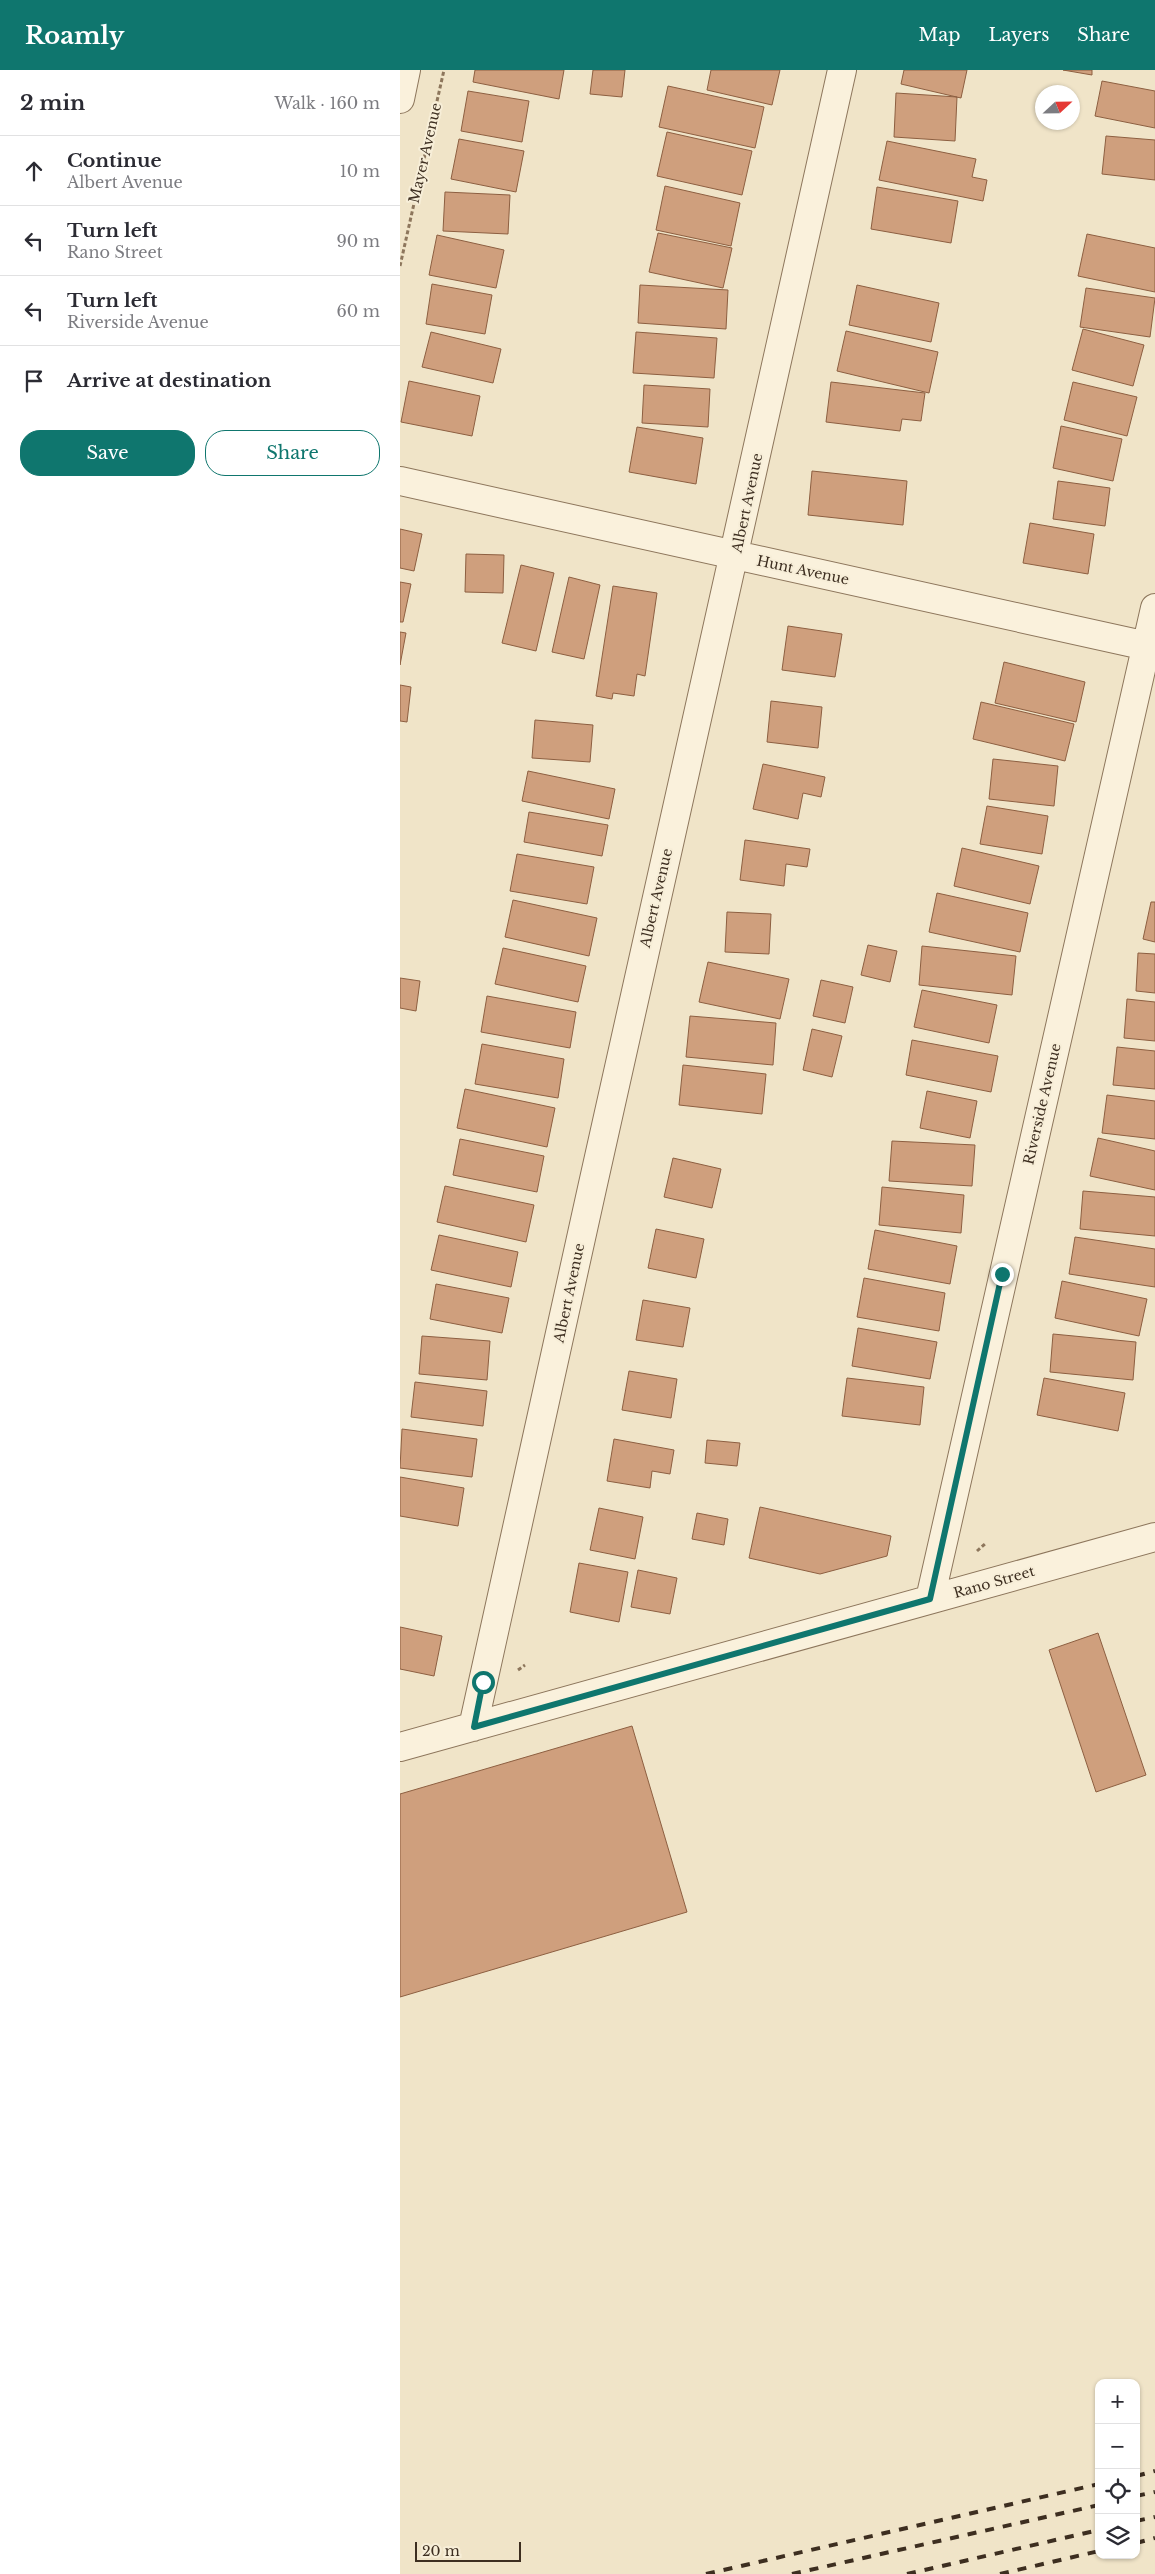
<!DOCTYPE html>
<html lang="en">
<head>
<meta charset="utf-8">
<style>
	:root { --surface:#fff; --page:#f2f2f3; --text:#2b2b33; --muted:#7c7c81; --line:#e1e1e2; --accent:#0f766e }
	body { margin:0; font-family:"Libre Baskerville",serif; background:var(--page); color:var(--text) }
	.controls { position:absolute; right:15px; bottom:15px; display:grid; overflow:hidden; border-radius:10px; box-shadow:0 1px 4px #0004 }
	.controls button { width:45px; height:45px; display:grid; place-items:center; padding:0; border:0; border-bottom:1px solid var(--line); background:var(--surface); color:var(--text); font:25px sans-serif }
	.compass { position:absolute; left:635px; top:15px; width:45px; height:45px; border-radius:50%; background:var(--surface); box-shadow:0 1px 4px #0004; rotate:68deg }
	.scale { position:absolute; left:15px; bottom:12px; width:106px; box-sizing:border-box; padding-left:5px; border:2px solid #3d2e20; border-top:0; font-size:14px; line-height:18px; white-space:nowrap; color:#3d2e20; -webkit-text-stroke:4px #f7eed8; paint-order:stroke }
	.stop { position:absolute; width:15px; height:15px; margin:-11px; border:4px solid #0f766e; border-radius:50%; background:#fff }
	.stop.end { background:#0f766e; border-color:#fff; box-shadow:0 1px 5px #0008 }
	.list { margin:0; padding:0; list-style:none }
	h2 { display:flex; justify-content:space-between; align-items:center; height:65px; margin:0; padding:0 20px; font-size:21px }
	h2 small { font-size:16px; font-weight:400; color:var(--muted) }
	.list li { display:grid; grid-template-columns:32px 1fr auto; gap:15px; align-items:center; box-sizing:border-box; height:70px; padding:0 20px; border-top:1px solid var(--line) }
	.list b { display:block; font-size:19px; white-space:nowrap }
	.list p { margin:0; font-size:16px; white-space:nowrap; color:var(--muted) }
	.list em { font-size:16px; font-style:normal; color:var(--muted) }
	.actions { display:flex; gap:10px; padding:15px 20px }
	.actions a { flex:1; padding:11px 0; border:1px solid var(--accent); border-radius:20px; text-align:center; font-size:18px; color:var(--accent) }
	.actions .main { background:var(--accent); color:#fff }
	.icon { flex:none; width:28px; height:28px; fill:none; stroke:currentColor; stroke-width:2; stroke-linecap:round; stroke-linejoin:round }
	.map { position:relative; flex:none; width:755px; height:2504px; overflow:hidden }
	header { display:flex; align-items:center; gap:30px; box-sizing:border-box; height:70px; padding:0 25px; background:var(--accent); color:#fff }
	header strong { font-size:24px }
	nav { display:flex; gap:28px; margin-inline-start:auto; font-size:18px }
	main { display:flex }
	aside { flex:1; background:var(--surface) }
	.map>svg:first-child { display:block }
	.building { fill:#cf9f7d; stroke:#8d5f41 }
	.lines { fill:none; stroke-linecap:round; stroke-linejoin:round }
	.minor-casing { stroke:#8d765c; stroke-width:30 }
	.path { stroke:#8d765c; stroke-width:3; stroke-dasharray:4 2.5; stroke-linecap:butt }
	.minor { stroke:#faf1dc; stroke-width:28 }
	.rail { stroke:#3d2e20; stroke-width:4; stroke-dasharray:9 9; stroke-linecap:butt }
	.route { stroke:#0f766e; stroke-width:6 }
	.labels { text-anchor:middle; stroke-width:4; stroke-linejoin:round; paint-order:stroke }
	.street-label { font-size:14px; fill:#3d2e20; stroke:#f7eed8 }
</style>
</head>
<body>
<header>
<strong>Roamly</strong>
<nav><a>Map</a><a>Layers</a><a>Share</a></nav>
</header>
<main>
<aside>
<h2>2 min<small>Walk · 160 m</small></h2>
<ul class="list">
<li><svg class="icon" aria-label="ahead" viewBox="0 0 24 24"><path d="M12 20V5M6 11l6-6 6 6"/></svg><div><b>Continue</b><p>Albert Avenue</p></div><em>10 m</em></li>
<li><svg class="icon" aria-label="left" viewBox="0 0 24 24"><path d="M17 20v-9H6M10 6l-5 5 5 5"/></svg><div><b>Turn left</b><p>Rano Street</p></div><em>90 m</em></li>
<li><svg class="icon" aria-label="left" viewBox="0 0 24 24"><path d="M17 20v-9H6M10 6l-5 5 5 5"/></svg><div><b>Turn left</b><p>Riverside Avenue</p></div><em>60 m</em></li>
<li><svg class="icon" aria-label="arrive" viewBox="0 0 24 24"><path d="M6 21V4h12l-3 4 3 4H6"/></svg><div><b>Arrive at destination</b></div></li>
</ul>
<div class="actions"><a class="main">Save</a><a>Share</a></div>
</aside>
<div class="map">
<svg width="755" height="2504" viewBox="0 0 755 2504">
	<rect width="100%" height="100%" fill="#f0e4c8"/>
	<path class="building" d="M75,0h89l-5,29 -86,-17z
		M193,0h32l-3,27 -32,-3z
		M311,0h69l-8,35 -65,-15z
		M504,0h63l-6,28 -60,-14z
		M663,0h29v5z
		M702,11l53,10v37l-60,-12z
		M268,16l96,21 -9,41 -96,-21z
		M68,21l61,10 -7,41 -61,-11z
		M496,23l61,4 -2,44 -61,-4z
		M267,62l85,19 -10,44 -85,-19z
		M706,66l49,4v40l-53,-6z
		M59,69l65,12 -8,41 -65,-13z
		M487,71l89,18 -4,18 15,3 -4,21 -104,-21z
		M265,116l75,17 -9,43 -75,-16z
		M477,117l81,14 -7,42 -80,-14z
		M45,122l65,3 -2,39 -65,-3z
		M258,163l74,15 -9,40 -74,-16z
		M687,164l68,14v44l-77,-16z
		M37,165l67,15 -8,38 -67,-13z
		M32,214l60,11 -7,39 -59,-10z
		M240,215l88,5 -2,39 -88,-6z
		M457,215l82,18 -8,39 -82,-17z
		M686,218l69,10 -5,39 -70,-10z
		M683,259l61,16 -11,41 -61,-16z
		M446,261l92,21 -9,41 -92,-22z
		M31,262l70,17 -8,34 -71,-16z
		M236,262l81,6 -3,40 -81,-5z
		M9,311l71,15 -8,40 -71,-14z
		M431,312l94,11 -4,28 -19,-2 -2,12 -74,-9z
		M673,312l64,15 -10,39 -63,-16z
		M244,315l66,4 -2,38 -66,-4z
		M661,356l61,13 -9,42 -60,-13z
		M237,357l66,11 -7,46 -67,-12z
		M412,401l95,10 -4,44 -95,-10z
		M658,411l52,7 -5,38 -52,-7z
		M630,453l64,11 -6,40 -65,-11z
		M0,459l22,5 -8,37 -14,-3z
		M66,484l38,1 -1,38 -38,-1z
		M121,495l33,8 -18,78 -34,-8z
		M169,507l31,8 -16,74 -32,-7z
		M0,512l11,2 -8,38h-3z
		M213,516l44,7 -12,83 -8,-2 -3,22 -21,-3 -1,6 -16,-3z
		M388,556l54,8 -7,43 -53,-7z
		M0,562l6,1 -6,32z
		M604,592l81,20 -9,40 -81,-19z
		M0,615l11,2 -4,35 -7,-1z
		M371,631l51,6 -4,41 -51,-6z
		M581,632l93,22 -9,37 -92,-22z
		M135,650l58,5 -3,37 -58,-4z
		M593,689l65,7 -4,40 -65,-7z
		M363,694l62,13 -4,20 -18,-4 -5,26 -45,-10z
		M128,701l87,18 -6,30 -87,-18z
		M587,736l61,10 -6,38 -62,-10z
		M129,742l79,13 -6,31 -78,-14z
		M345,770l65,9 -3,18 -21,-3 -2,22 -44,-6z
		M562,778l77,18 -9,38 -76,-18z
		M117,784l77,13 -7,37 -77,-13z
		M537,823l91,20 -8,39 -91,-20z
		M113,830l84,18 -8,38 -84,-19z
		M751,832h4v40l-12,-3z
		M327,842l44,2 -2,40 -44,-2z
		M468,875l29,6 -7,31 -29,-7z
		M522,876l94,10 -4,39 -93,-10z
		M103,878l83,18 -8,36 -83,-18z
		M738,883l17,1v39l-19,-2z
		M308,892l81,17 -9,40 -81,-17z
		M0,908l20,3 -4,30 -16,-3z
		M421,910l32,7 -8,36 -32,-7z
		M522,920l75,15 -8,38 -75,-16z
		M87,926l89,16 -6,36 -89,-16z
		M727,929l28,3v39l-31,-3z
		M290,946l86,7 -3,42 -87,-8z
		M412,959l30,7 -10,41 -29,-7z
		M512,970l86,16 -7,36 -85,-17z
		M82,974l82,15 -6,39 -83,-14z
		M717,977l38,4v38l-42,-4z
		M283,995l83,9 -4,40 -83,-9z
		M65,1019l90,19 -8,39 -90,-19z
		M527,1021l50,10 -7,37 -50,-10z
		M707,1025l48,6v38l-53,-6z
		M698,1068l57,13v39l-65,-14z
		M60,1069l84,17 -7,36 -84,-17z
		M492,1071l83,4 -3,41 -83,-5z
		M273,1088l48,11 -9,39 -48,-11z
		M45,1116l89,19 -8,37 -89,-20z
		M482,1117l82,8 -3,38 -82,-8z
		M683,1121l72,6v39l-75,-7z
		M256,1159l48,10 -8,39 -48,-10z
		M475,1160l82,16 -7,38 -82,-15z
		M39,1165l79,17 -7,35 -80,-17z
		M675,1167l80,12v38l-86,-13z
		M464,1208l81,15 -6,38 -82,-14z
		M662,1211l85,18 -8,37 -84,-18z
		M36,1214l73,14 -7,35 -72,-14z
		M243,1230l47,8 -7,39 -47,-7z
		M458,1258l79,14 -7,37 -78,-13z
		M653,1264l83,8 -3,38 -83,-8z
		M22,1266l68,5 -3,39 -68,-6z
		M229,1301l48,8 -6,39 -49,-8z
		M447,1308l77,9 -4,38 -78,-9z
		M644,1308l81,15 -7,38 -81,-16z
		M15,1312l72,9 -4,35 -72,-9z
		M2,1359l75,10 -5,38 -72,-9z
		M214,1369l60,11 -4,24 -18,-3 -2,17 -43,-7z
		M307,1370l33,3 -3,23 -32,-3z
		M0,1407l64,11 -6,38 -58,-10z
		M360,1437l131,29 -4,20 -67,18 -71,-16z
		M199,1438l44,9 -8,42 -45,-9z
		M297,1443l31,6 -4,26 -32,-6z
		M179,1493l49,9 -9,50 -49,-10z
		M238,1500l39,8 -7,36 -39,-7z
		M0,1557l42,9 -8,40 -34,-7z
		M698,1563l48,142 -50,17 -47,-142z
		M232,1656l55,186 -287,85v-203z"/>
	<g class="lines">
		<g class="minor-casing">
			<path id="minor" d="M0,29l6,-29
				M0,411l747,165
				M530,1529l225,-991
				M73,1657c120,-553 248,-1104 369,-1657
				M0,1677l755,-210"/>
		</g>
		<path class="path" d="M0,196l44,-196
			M577,1481l9,-8
			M118,1600l7,-5"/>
		<use href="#minor" class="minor"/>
		<path class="rail" d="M736,2406l19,-5
			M736,2426l19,-4
			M736,2451l19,-4
			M736,2473l19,-5
			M306,2504l393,-90
			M392,2504l307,-69
			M507,2504l192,-44
			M600,2504l99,-23"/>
	</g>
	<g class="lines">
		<path class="route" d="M83,1612l-9,45 456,-128 72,-325"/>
	</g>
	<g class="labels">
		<g class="street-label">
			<text transform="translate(25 83) rotate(-77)" y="5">Mayer Avenue</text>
			<text transform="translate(347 433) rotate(-78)" y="5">Albert Avenue</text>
			<text transform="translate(403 500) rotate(12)" y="5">Hunt Avenue</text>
			<text transform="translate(256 828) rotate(-77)" y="5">Albert Avenue</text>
			<text transform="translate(642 1034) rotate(-77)" y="5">Riverside Avenue</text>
			<text transform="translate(169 1223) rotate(-78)" y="5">Albert Avenue</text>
			<text transform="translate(594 1512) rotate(-16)" y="5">Rano Street</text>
		</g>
	</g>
</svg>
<div class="controls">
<button>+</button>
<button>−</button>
<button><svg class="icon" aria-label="locate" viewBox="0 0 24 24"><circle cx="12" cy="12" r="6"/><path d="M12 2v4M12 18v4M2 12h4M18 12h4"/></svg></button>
<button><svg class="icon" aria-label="layers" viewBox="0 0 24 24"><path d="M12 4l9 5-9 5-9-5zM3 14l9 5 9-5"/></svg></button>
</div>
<svg class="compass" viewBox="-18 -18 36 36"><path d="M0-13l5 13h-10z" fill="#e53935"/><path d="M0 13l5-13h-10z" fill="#7c7c81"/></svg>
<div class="scale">20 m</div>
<div class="stop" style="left:83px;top:1612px"></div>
<div class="stop end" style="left:602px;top:1204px"></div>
</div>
</main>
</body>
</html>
